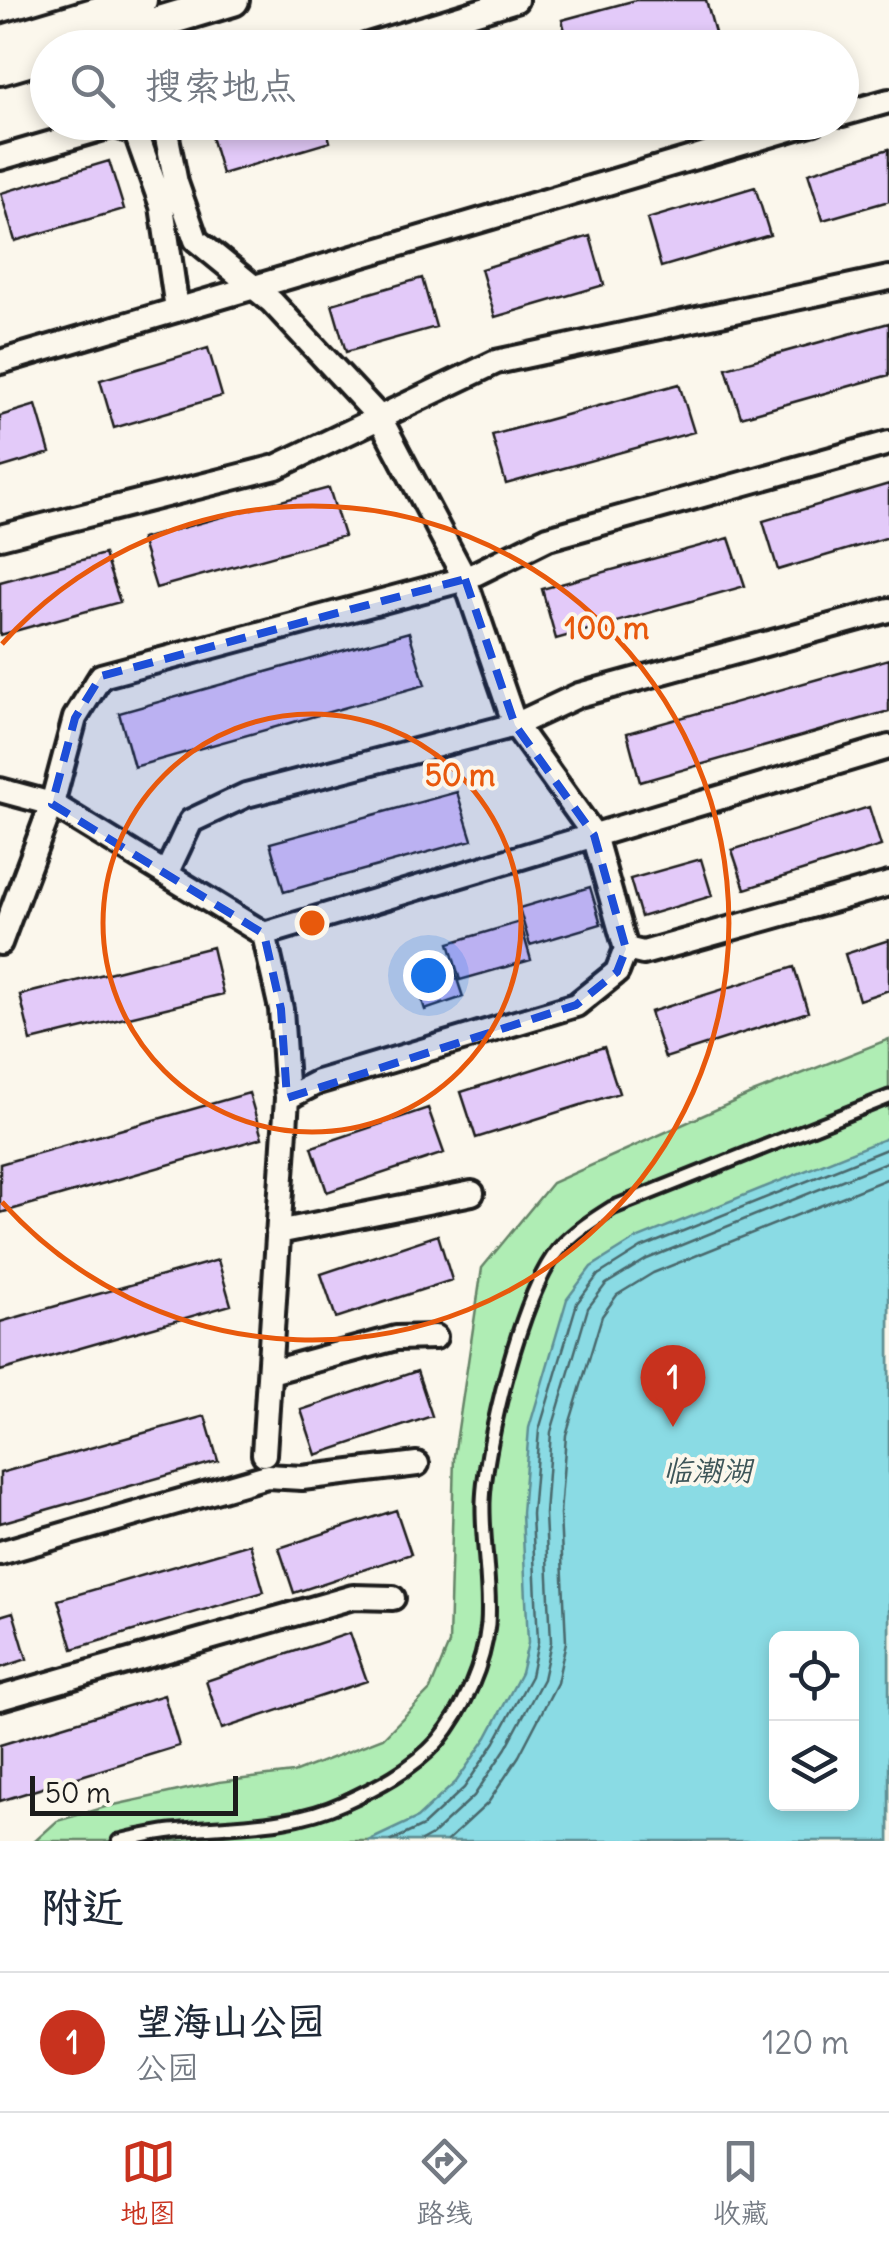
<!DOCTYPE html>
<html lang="zh">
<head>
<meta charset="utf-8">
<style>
	:root { --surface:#fff; --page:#f6f6f7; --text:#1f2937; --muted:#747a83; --line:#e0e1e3; --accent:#c8321e }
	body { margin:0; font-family:Delius,"LXGW WenKai TC",sans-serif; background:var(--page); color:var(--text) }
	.controls { position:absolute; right:30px; bottom:30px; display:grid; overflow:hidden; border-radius:15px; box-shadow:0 5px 15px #0003 }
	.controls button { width:90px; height:90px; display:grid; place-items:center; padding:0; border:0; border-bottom:2px solid var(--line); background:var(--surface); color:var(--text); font:50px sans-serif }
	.scale { position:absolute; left:30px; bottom:25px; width:208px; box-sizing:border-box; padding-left:10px; border:5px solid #1c1c1c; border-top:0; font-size:28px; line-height:35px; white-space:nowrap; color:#1c1c1c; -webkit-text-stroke:8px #fbf7ec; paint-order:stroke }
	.you { position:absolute; left:428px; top:975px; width:35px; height:35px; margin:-25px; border:8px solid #fff; border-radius:50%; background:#1a73e8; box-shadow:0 0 0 15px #1a73e833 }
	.badge { display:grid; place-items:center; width:65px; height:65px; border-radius:50%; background:var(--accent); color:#fff; font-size:32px; font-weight:700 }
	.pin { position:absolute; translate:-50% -82px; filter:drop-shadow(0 2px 5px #0008) }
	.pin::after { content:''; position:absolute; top:52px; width:35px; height:30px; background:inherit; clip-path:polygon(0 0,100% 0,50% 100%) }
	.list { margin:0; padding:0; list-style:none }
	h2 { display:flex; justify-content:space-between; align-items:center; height:130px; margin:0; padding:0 40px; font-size:42px }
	h2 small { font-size:32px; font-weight:400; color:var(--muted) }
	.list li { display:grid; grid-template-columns:65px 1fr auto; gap:30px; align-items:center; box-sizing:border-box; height:140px; padding:0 40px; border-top:2px solid var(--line) }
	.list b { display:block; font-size:38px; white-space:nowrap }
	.list p { margin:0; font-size:32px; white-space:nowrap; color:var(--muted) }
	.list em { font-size:32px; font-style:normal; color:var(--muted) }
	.icon { flex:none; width:55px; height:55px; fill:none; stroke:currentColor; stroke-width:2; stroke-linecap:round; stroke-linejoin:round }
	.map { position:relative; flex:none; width:889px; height:1841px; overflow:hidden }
	.search { position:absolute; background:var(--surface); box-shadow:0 5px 15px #0003; left:30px; right:30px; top:30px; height:110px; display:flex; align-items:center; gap:25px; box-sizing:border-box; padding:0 35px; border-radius:55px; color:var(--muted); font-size:38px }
	.sheet { height:270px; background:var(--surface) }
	nav { display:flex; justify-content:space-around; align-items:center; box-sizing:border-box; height:140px; border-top:2px solid var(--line); background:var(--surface); font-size:28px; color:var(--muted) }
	nav a { display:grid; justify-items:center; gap:5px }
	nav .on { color:var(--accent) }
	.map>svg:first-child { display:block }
	.green { fill:#afedb4; stroke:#668468; stroke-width:2.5; fill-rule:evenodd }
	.water { fill:#8adbe4; stroke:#5e8f94; stroke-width:2.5; fill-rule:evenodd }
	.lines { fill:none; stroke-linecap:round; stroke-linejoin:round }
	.shore { stroke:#48686c; stroke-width:2.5 }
	.building { fill:#e3caf9; stroke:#1c1c1c; stroke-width:2.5 }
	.service-casing { stroke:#1c1c1c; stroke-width:19 }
	.minor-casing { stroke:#1c1c1c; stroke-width:30 }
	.tertiary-casing { stroke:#1c1c1c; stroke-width:38 }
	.service { stroke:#fbf7ec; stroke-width:11 }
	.minor { stroke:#fbf7ec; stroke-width:22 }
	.tertiary { stroke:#fbf7ec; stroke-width:30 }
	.marked { fill:#1d4ed8; fill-opacity:0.2; stroke:#1d4ed8; stroke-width:8; stroke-dasharray:20 12; stroke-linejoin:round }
	.ring { fill:none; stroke:#e8590c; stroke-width:5 }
	.labels { text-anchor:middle; stroke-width:8; stroke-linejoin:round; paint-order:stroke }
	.water-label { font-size:30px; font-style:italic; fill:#3d5558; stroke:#fbf7ec }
	.centre { fill:#e8590c; stroke:#fbf7ec; stroke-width:5 }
	.ring-label { font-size:30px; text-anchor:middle; font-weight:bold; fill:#e8590c; stroke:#fbf7ec; stroke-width:8; stroke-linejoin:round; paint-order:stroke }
</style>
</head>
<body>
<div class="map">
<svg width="889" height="1841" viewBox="0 0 889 1841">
	<rect width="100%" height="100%" fill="#fbf7ec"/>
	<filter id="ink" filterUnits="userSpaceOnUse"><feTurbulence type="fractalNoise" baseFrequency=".01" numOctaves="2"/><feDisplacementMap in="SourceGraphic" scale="20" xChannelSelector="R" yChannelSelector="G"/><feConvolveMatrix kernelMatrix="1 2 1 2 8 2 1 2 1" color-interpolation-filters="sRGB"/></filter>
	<g filter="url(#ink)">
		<path class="green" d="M889,1039v802h-854l22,-20 48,-14 114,-25 74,-9 90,-35 47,-48 19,-46 5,-188 28,-188 70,-85 201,-90zM776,1638h76v166h-76z"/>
		<path class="water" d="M889,1137v704h-521l49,-23 39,-36 31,-45 34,-64 7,-30 -6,-130 7,-85 38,-129 24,-32 45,-28zM776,1638h76v166h-76z"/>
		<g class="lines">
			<path class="shore" d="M391,1841l32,-15 41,-38 31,-46 36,-66 7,-34 -6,-128 7,-84 38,-127 21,-28 43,-27 248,-100
				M421,1841l11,-6 42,-39 32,-48 37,-69 8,-37 -6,-128 6,-82 37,-124 18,-24 41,-25 242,-98
				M447,1841l41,-38 31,-47 38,-73 9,-41 -6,-128 6,-79 36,-119 15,-21 36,-22 236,-95"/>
		</g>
		<path class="building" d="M636,0h70l9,33 -52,15h-93l-8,-28z
			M220,122h105l5,20 -108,32 -14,-48z
			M889,149v52l-66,19 -15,-47z
			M109,161l15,48 -109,32 -14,-48z
			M755,187l15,48 -109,32 -14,-48z
			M590,236l14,49 -109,32 -14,-48z
			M422,278l14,49 -90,25 -14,-48z
			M889,323v52l-148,42 -15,-49z
			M208,348l14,48 -108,32 -14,-48z
			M679,384l15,48 -188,52 -14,-49z
			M36,405l14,48 -50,15v-52z
			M889,484v53l-111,33 -15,-49z
			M329,488l15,48 -188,52 -15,-49z
			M729,538l16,48 -189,53 -14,-50z
			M104,554l16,48 -120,33v-53z
			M409,632l16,53 -291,82 -15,-54z
			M889,659v52l-249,71 -13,-49z
			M457,792l15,48 -188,52 -14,-49z
			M869,807l12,39 -136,43 -13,-39z
			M701,859l11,37 -71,21 -11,-38z
			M590,887l11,37 -71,21 -11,-37z
			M520,922l11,38 -71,20 -11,-37z
			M889,940v50l-30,10 -14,-46z
			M212,947l11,47 -192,47 -11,-46z
			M451,961l12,36 -38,13 -12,-38z
			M794,967l14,45 -143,46 -15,-46z
			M604,1047l15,46 -143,45 -15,-46z
			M249,1093l13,45 -262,75v-49z
			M428,1108l16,45 -117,39 -15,-45z
			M438,1235l14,45 -116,38 -15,-44z
			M218,1260l13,45 -231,66v-49z
			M417,1371l15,45 -116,39 -15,-45z
			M205,1416l13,45 -218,62v-50z
			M396,1510l15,44 -117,39 -15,-45z
			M250,1544l14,48 -191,57 -15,-49z
			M13,1612l14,47 -27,9v-52z
			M350,1633l17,48 -145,48 -16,-48z
			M164,1695l15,51 -179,55v-56z"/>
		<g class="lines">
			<g class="service-casing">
				<path id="service" d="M119,1841c18,-4 35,-8 53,-10 57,-7 117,-3 171,-28 33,-15 70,-34 95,-62 26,-31 46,-77 50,-117 3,-40 -6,-81 -5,-122 2,-57 39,-209 75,-252 16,-18 35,-30 54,-42l277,-111"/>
			</g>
			<g class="minor-casing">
				<path id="minor" d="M358,48l158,-48
					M842,114l47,-13
					M164,122l12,61 20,57 76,62 108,116 85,161 50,146 79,110 32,114 -9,23 -41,33 -258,77 -31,16
					M0,158l114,-33 22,8 26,73 15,103
					M0,362l814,-240
					M0,537l276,-70 220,-105 393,-84
					M0,790l52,14 212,130 625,-187
					M166,874l25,-53 55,-26 269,-70 64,-30 310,-85
					M0,943l52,-139 23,-86 26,-42 364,-97 83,-41 341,-95
					M626,949l17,4 246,-69
					M278,1232l194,-39
					M271,1372l125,-34 39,-1
					M264,1454l23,-356 -6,-89 -17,-75
					M0,1553l267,-77 35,2 115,-14
					M0,1698l353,-101 40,1"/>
			</g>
			<g class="tertiary-casing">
				<path id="tertiary" d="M0,42l141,-42
					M73,48l160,-48
					M0,69l48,-14"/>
			</g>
			<use href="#service" class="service"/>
			<use href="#minor" class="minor"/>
			<use href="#tertiary" class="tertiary"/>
		</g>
	</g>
	<path class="marked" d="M465,579l50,146 79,110 32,114 -9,23 -41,33 -289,93 -6,-89 -17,-75 -212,-130 23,-86 26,-42z"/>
	<g class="ring">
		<circle cx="312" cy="923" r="209"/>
		<path d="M2 644A417 417 0 1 1 2 1202"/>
	</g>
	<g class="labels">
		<g class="water-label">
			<text x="707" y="1481">临潮湖</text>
		</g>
	</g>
	<circle cx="312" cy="923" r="15" class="centre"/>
	<g class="ring-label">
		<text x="607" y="639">100 m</text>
		<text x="460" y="786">50 m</text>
	</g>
</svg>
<div class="controls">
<button><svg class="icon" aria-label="locate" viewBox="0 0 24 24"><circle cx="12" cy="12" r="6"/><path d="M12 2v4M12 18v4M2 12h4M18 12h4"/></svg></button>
<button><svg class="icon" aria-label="layers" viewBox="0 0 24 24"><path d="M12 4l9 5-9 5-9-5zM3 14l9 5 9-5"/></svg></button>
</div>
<div class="scale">50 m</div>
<div class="you"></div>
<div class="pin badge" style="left:673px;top:1427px">1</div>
<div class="search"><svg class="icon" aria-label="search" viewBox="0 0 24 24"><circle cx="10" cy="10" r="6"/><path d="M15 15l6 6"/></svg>搜索地点</div>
</div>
<section class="sheet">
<h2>附近<small></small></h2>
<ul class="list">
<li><span class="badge">1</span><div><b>望海山公园</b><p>公园</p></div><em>120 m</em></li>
</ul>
</section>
<nav>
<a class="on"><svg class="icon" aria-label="map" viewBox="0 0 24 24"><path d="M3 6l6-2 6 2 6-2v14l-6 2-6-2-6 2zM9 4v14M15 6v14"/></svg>地图</a>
<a><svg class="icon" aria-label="directions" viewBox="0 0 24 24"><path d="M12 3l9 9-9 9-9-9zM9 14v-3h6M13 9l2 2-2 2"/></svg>路线</a>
<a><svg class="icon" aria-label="saved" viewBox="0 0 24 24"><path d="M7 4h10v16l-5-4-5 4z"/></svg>收藏</a>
</nav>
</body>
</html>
